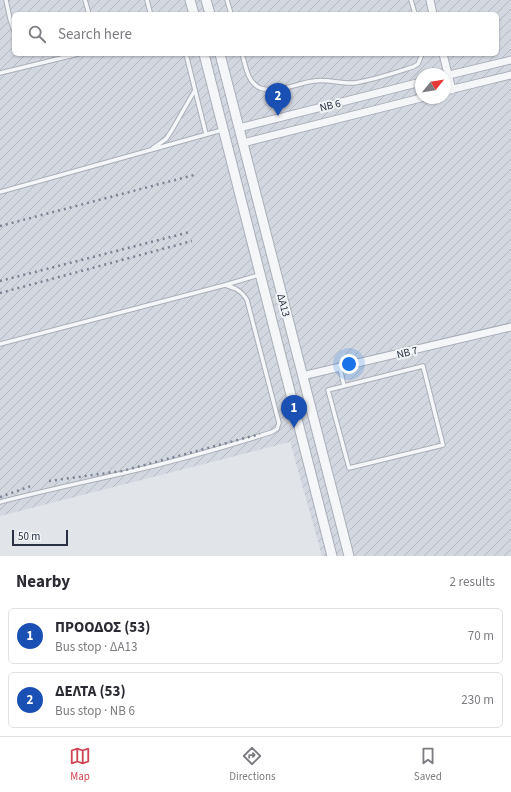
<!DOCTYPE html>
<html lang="en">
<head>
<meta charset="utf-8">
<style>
	:root { --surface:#fff; --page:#f2f2f3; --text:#2b2b33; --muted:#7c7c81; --line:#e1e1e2; --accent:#d04555 }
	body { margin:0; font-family:"Source Sans 3",sans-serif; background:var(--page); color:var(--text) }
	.compass { position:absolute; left:415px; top:68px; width:36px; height:36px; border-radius:50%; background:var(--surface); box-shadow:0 1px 3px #0004; rotate:60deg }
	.scale { position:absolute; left:12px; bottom:10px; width:56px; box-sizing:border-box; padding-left:4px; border:2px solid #293142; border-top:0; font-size:11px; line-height:14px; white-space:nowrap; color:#293142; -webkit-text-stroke:3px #f1f4f7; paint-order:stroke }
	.you { position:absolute; left:349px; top:364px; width:14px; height:14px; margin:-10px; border:3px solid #fff; border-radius:50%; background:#1a73e8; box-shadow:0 0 0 6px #1a73e833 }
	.badge { display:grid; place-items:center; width:26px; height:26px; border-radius:50%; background:var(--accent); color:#fff; font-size:13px; font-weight:700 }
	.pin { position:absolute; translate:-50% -33px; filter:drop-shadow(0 1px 2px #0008) }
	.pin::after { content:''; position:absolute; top:21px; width:14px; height:12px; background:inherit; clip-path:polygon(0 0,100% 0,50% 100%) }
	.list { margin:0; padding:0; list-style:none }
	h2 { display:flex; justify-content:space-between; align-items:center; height:52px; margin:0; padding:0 16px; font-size:17px }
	h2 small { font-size:13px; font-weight:400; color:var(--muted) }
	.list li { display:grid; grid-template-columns:26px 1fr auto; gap:12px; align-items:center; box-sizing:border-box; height:56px; margin:0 8px 8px; padding:0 8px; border:1px solid var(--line); border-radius:6px }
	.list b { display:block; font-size:15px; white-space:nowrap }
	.list p { margin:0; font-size:13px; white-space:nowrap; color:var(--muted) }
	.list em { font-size:13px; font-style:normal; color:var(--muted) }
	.icon { flex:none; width:22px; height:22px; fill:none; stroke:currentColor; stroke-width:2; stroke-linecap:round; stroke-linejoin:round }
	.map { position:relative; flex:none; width:511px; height:556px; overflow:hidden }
	.search { position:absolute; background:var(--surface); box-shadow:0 1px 3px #0004; left:12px; right:12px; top:12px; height:44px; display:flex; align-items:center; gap:10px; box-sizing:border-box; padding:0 14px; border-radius:6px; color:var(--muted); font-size:15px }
	.sheet { height:180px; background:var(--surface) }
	nav { display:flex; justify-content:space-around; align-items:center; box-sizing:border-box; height:56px; border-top:1px solid var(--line); background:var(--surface); font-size:11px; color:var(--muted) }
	nav a { display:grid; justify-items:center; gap:2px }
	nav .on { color:var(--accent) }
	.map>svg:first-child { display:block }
	.industrial { fill:url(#industrial-furrows); fill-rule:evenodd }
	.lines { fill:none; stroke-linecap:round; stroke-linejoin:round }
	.service-casing { stroke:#aaafb8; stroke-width:5.5 }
	.minor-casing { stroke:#aaafb8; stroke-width:9 }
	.tertiary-casing { stroke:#aaafb8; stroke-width:11 }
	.service { stroke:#f4f6f8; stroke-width:3.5 }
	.minor { stroke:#f4f6f8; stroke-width:7 }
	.tertiary { stroke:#f4f6f8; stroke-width:9 }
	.rail { stroke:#7b8394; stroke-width:2.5; stroke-dasharray:2 4; stroke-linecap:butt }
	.labels { text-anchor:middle; stroke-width:4; stroke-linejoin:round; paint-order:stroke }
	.street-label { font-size:11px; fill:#293142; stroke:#f1f4f7 }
</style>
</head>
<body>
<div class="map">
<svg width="511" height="556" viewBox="0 0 511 556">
	<defs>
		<pattern id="industrial-furrows" width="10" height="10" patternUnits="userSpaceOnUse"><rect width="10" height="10" fill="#d3d7df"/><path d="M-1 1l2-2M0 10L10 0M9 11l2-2" fill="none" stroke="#b5b9c1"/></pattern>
	</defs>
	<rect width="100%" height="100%" fill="#e1e5ea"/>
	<path class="industrial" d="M0,0h511v556h-189l-32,-114 -290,74zM14,14h483v40h-483zM421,74h24v24h-24z"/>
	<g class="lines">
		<g class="service-casing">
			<path id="service" d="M6,0l4,19 4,12
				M85,0l4,14
				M147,0l3,12 -1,2
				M227,0l4,14
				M411,0l4,14
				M186,54l20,80
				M242,54c4,12 5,28 18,34 18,6 37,-5 54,-7 14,-2 26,3 40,2 20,-3 40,-10 59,-16l5,-3 4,-10
				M0,73l78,-19
				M153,148l13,-9 6,-9 23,-40
				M0,192l222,-62
				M0,344l225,-59 34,-10
				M423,366l20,79 -94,23 -21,-78z
				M340,368l4,18
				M0,502c43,-11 85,-20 128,-30 48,-11 97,-25 144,-40l5,-3 2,-6 -32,-123c-6,-10 -12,-12 -22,-15"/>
		</g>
		<g class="minor-casing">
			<path id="minor" d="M430,0l3,14
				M443,54l9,36
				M445,76l66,-16
				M445,91l66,-16
				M239,128l182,-46
				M243,143l178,-45
				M302,376l209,-49"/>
		</g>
		<g class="tertiary-casing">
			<path id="tertiary" d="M190,0l4,14
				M206,0l4,14
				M204,54l128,502
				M220,54l129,502"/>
		</g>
		<use href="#service" class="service"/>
		<use href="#minor" class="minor"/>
		<use href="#tertiary" class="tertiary"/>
		<path class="rail" d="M0,226l194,-51
			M0,281l190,-49
			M0,293l192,-52
			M49,481l73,-10 138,-37
			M0,497l34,-12"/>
	</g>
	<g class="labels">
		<g class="street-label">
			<text transform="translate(330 105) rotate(-14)" y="4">ΝΒ 6</text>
			<text transform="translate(284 305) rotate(76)" y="4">ΔΑ13</text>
			<text transform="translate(407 352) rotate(-14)" y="4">ΝΒ 7</text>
		</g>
	</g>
</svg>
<svg class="compass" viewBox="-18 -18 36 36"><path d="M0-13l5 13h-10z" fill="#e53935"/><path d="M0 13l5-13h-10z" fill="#7c7c81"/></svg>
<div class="scale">50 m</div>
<div class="you"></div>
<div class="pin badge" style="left:294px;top:428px;background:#1a4fb4">1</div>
<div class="pin badge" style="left:278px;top:116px;background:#1a4fb4">2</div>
<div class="search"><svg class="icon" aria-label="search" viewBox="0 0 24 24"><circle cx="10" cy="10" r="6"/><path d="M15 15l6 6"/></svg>Search here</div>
</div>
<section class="sheet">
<h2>Nearby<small>2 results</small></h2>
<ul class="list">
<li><span class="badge" style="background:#1a4fb4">1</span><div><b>ΠΡΟΟΔΟΣ (53)</b><p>Bus stop · ΔΑ13</p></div><em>70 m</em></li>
<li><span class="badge" style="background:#1a4fb4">2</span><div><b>ΔΕΛΤΑ (53)</b><p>Bus stop · ΝΒ 6</p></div><em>230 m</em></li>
</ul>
</section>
<nav>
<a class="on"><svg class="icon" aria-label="map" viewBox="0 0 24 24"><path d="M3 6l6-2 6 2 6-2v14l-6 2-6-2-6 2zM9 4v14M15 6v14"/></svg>Map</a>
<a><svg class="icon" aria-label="directions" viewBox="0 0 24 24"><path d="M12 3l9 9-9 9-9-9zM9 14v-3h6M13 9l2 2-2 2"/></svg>Directions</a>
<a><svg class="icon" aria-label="saved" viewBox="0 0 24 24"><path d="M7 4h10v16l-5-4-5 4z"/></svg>Saved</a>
</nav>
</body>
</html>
